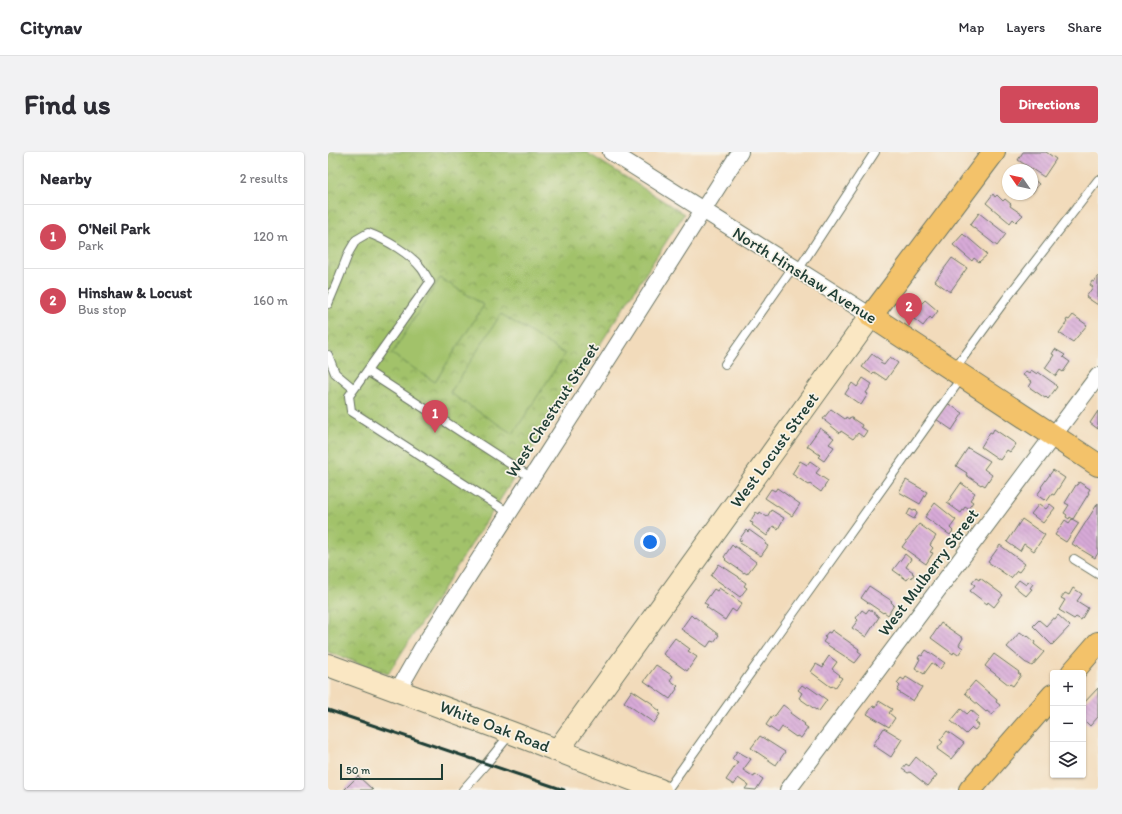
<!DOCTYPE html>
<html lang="en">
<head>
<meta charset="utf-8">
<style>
	:root { --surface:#fff; --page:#f2f2f3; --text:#2b2b33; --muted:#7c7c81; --line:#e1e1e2; --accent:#d1495b }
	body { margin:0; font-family:Itim,sans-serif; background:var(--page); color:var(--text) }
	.controls { position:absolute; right:12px; bottom:12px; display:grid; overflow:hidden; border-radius:4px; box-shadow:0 1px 3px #0004 }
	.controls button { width:36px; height:36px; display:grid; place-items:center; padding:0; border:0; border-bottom:1px solid var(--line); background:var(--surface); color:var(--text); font:20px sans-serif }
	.compass { position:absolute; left:674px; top:12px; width:36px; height:36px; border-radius:50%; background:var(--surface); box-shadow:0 1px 3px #0004; rotate:304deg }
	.scale { position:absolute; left:12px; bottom:10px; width:103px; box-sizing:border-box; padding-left:4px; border:2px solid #1f3d34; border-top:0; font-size:11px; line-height:14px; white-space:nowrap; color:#1f3d34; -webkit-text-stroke:3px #f7f3e8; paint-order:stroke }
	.you { position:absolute; left:322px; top:390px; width:14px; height:14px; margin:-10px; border:3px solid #fff; border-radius:50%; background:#1a73e8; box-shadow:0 0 0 6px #1a73e833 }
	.badge { display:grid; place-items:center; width:26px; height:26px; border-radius:50%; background:var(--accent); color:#fff; font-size:13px; font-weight:700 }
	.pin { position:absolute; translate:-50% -33px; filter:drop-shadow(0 1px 2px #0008) }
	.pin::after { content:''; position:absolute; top:21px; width:14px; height:12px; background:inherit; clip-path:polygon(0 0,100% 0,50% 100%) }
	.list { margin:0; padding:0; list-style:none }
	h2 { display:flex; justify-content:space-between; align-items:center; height:52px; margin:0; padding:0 16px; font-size:17px }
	h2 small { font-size:13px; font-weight:400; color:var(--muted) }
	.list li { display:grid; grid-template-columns:26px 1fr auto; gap:12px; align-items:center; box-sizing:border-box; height:64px; padding:0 16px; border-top:1px solid var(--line) }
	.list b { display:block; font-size:15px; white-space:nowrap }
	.list p { margin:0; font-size:13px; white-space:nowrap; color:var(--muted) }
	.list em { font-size:13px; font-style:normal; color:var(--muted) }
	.icon { flex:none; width:22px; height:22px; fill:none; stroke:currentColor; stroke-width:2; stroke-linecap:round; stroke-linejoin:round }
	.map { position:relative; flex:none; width:770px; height:638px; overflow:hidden; border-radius:4px }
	header { display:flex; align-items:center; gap:24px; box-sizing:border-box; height:56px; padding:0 20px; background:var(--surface); border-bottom:1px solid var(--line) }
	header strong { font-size:19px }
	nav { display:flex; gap:22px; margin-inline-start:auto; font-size:14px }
	.intro { display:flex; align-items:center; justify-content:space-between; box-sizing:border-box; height:96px; padding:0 24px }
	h1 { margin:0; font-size:28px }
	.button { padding:10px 18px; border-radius:4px; background:var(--accent); color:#fff; font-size:14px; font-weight:700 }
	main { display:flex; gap:24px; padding:0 24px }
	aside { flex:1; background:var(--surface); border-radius:4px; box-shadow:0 1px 3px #0004 }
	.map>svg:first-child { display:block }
	.park { fill:url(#park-crowns); stroke:#608050 }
	.pitch { fill:#a2c26b; stroke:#608050 }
	.building { fill:url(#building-back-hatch) }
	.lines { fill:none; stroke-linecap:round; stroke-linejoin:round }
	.lane-casing { stroke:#697463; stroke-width:10 }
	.street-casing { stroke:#697463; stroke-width:18 }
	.secondary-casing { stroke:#697463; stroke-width:24 }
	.primary-casing { stroke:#697463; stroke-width:24 }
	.lane { stroke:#fff; stroke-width:8 }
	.street { stroke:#fff; stroke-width:16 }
	.secondary { stroke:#fae7c3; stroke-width:22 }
	.primary { stroke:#f3c26a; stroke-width:22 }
	.rail { stroke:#1f3d34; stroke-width:3 }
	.labels { text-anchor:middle; stroke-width:3.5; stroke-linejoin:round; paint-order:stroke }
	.street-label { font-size:17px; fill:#1f3d34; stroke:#f7f3e8 }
</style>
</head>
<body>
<header>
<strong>Citynav</strong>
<nav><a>Map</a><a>Layers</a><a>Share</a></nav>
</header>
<div class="intro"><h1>Find us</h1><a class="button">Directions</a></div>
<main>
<aside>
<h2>Nearby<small>2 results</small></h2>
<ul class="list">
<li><span class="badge">1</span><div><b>O'Neil Park</b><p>Park</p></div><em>120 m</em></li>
<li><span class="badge">2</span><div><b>Hinshaw &amp; Locust</b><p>Bus stop</p></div><em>160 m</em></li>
</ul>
</aside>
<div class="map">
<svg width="770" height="638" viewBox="0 0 770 638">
	<defs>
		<pattern id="park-crowns" width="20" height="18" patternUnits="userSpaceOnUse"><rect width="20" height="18" fill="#a2c26b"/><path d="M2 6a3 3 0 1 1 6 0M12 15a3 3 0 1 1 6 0" fill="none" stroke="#839f59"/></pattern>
		<pattern id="building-back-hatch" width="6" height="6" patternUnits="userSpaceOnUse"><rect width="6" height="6" fill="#d8aad8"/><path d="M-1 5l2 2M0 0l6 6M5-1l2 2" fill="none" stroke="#af8cb0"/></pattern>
	</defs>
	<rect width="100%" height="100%" fill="#f7f3e8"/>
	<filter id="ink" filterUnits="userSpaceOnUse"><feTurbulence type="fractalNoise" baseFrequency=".025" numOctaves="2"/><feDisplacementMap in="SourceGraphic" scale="8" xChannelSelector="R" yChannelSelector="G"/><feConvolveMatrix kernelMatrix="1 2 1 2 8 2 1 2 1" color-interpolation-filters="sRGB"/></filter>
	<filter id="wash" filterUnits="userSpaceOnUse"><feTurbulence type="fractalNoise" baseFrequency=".012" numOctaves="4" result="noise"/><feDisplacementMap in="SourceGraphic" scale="16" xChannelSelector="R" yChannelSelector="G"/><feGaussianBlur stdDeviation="0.9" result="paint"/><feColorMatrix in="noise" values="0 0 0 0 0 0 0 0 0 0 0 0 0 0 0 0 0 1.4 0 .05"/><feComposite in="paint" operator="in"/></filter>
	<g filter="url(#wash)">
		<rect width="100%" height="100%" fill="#f2dbbb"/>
		<path class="park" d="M0,0h258l98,62 -296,460 -60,-22z"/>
		<path class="pitch" d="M112,126l44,27 -49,77 -43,-28z
			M173,162l64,40 -52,80 -63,-41z"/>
		<g id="blocks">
			<path class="building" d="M695,0h23l10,7 -12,18 -26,-17z
				M704,26l7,6 -7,9z
				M665,42l2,3 2,-2 6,6 2,-2 6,5 -1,2 13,9 -7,7 -3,-3 -3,4 -24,-20z
				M651,61l27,21 -9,12 -27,-21z
				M635,82l2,2h1l20,17 -1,1 2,1 -8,7 -5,-4 -2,3 -19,-16z
				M624,106l15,10 -17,24 -15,-11z
				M770,124v29l-12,-8 7,-10 -3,-2 2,-4 2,1z
				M597,148l13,11 -6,8 -2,-2 -7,9 -14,-11 10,-13 2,2z
				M745,163l14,10 -14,17 -14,-9 8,-11 -1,-1 1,-2 2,1z
				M727,197l10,6 -2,2 7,5 -7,10 -3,-2 -4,6 -11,-8 9,-13 -2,-1z
				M544,202l10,7 -2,2 4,2 6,-8 8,6 -12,17 -12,-8 -2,2 -10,-7z
				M703,218l6,4 1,-2 17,12v1l2,2 -9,12 -2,-2 -1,1 -16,-11 3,-5 -9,-7 3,-4 3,2z
				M535,226l9,6 -6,9 2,1 -7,11 -16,-11 7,-11 5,4z
				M619,251l16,10 -11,17 -16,-11z
				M503,257l14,10 1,-2 3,2 1,-2 12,8 -1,2 6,4 -4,6 -5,-4 -5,6 -12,-8 -1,2 -15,-12h1l-3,-2z
				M770,259v18l-8,-6z
				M492,276l14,10 -5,6 5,3 -10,14 -6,-4 2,-2 -13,-9z
				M666,277l22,15 -6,8 -3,-2 -7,10 -19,-13 9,-15 2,1z
				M640,296l22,13 -6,8 8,6 -7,11 -3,-2 -1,1 -15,-10 1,-2 -11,-7z
				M472,309l7,4 3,-4 10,7 -4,5 12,8 -7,11 -11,-8 -1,1 -17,-11z
				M725,318l12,8 -11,17 -2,-1 -5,7 -2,-2 -1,1 -7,-5 5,-7 -1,-1z
				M578,328l21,12 -7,12 -21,-12z
				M751,330l11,7 -2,3 1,1 -16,26 -3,-2 -1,2 -3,-2 1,-2 -3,-2 5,-8 -4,-2 11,-18h1z
				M633,331l14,10 -5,7 3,2 -5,7 -3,-2 -4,6 -14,-10z
				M449,336l23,16 -8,12 -27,-18 6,-9 4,2z
				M607,351l21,17 -6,8 3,3 -3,4 -25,-18z
				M770,351v50l-3,5 -23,-14z
				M711,352l7,5 4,-5 5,4 -12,15 -12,-9z
				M582,357l3,2 3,-1 1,4 -3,5 -7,-4z
				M443,358l13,8 -6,11 -5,-3 -6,10 -15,-11 1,-2 -3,-1 6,-10 3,2 1,-2 7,5z
				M694,367l23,16 -11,16 -10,-7 -4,7 -13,-9z
				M744,367l7,4 -13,19 -11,-7 10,-15 4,3z
				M591,372l17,12 -6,9 3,3 -3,4 3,1 -7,11 -24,-17z
				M418,378l2,2 1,-2 17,12 -1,2 3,2 -7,10 -21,-13 2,-2 -3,-1z
				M404,393l3,3v-2l21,16 -9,12 -3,-2v1l-19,-13 1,-1 -2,-2z
				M672,393l25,19 -6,8 -2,-1 -6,7 -23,-16z
				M577,402l6,5 -5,8 7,5 -1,1 2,1 -2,4 -2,-2 -3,4 -14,-10z
				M391,412l20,13v1l7,5 -2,3 3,2 -7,9 -29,-21z
				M648,426l3,2 1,-2 23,17 -9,12 -6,-5 -1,2 -17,-13 5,-6 -3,-2z
				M691,428l7,5 3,-4 4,3 -3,4 2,1 -6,7 -12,-10z
				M541,434l23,15 -1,1 3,3 -6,10 -4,-3 -1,1 -22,-15z
				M391,436l23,15 -6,9 -4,-3 -7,11 -19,-13 2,-2 -4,-2 10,-14 3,2z
				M745,436l9,6 -5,7 11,7 -7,12 -5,-3 -2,2 -15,-9 6,-10 -4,-2 4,-5 4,2z
				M541,457l8,6v1l2,1 -13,20 -14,-9 6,-8 -2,-2 6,-8 4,3z
				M363,463l3,3 1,-1 24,18 -5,7 -3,-1 -4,6 -26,-18z
				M730,463l12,11 -18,19 -19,-19 6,-6 7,6 7,-8 2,1z
				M613,471l22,15 -4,7 4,3 -5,7 -4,-3 -1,2 -22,-16z
				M504,478l27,19 -1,2 4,3 -7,9 -32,-21 3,-4 -2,-1 4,-5 2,1z
				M692,480l7,5 1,-1 7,6 -1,2 10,8 -12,14 -5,-3h-1l-19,-16z
				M347,486l15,11 -2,2 9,6 -10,14 -24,-17z
				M598,498l19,13 -5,6 -8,-6 -8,11 -9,-6 5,-9 -2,-1 2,-3 2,1z
				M666,502l25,18 -1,1 3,2 -8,11 -3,-2 -1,1 -24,-19z
				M501,504l8,6 -5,7 8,6 -1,1 3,2 -7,10 -3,-2 -1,1 -20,-15 5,-8 7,4 1,-2 -1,-1z
				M328,513l17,11 -3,4 8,6 -2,2 1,1 -7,10 -26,-18z
				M578,525l16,10 -9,14 -16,-10 3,-5 -3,-3 4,-5 3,2z
				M647,529l22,19 -1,2 4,3 -8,10 -5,-4 -1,1 -15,-13h1l-7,-6z
				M474,533l4,3 1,-2 20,14 -8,11 -3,-2v1l-17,-12 3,-5 -4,-3z
				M770,536v29l-8,9 -7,-7v-15z
				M304,538l21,14 -1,1 8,6 -2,2 2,1 -6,9 -30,-21z
				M551,549l13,8 -3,4 6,5 -6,9 -22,-13 6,-8 3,1z
				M455,553l8,6 -1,2 15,11 -1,1 4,3 -7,10 -4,-2 -1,1 -14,-10 -4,6 -12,-8 6,-9 2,1z
				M633,557l6,5 4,-4 8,7 -4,5 4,3 -4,5 -3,-2 -6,6 -15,-13z
				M556,576l18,11 -11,18 -18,-12z
				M619,579l17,12 -13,16 -14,-10 6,-7 -3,-2z
				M432,584l25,16 -9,13 -25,-17z
				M409,599l14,8 -8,11 11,7 1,-3 8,5 -7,11 -11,-1 3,-4 -10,-7 -4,7 -8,-5 12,-18 -6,-3z
				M588,605l21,18 -9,11 -18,-14 -2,1 -6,-4 4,-5 3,2z
				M30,624l15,14h-29z"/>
		</g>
	</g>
	<g filter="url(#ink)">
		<use href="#blocks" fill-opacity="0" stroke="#697463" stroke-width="1"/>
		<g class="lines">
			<g class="lane-casing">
				<path id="lane" d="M470,118l77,-118
					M0,152l10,-24 11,-28 7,-12 12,-7c17,6 43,21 54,36 3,4 5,9 8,13l-63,89
					M0,203l7,18 19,16
					M397,212l68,-97
					M626,218l52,-71 92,-119
					M181,361l-158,-102 -2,-15 18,-25 165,107
					M746,407l24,15
					M135,638l23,-26 25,-31
					M339,638l295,-413"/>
			</g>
			<g class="street-casing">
				<path id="street" d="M283,0l260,164
					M70,538l24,-42 188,-292 130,-204
					M460,638l310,-414"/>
			</g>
			<g class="secondary-casing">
				<path id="secondary" d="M0,513l184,68 148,57
					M230,598l313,-434"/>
			</g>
			<g class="primary-casing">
				<path id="primary" d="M666,0l-123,164 227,149
					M744,521l26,-30
					M642,638l83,-95"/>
			</g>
			<use href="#lane" class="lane"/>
			<use href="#street" class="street"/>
			<use href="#secondary" class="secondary"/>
			<use href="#primary" class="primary"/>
			<path class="rail" d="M0,558l236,80"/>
		</g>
	</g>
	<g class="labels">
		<g class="street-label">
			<text transform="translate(477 123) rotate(32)" y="6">North Hinshaw Avenue</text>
			<text transform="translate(224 258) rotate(-57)" y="6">West Chestnut Street</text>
			<text transform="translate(446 298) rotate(-54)" y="6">West Locust Street</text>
			<text transform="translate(600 420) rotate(-53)" y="6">West Mulberry Street</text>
			<text transform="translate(167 574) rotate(21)" y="6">White Oak Road</text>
		</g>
	</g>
</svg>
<div class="controls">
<button>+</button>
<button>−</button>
<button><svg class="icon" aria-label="layers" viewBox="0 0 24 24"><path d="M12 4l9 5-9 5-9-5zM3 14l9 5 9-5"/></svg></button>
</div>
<svg class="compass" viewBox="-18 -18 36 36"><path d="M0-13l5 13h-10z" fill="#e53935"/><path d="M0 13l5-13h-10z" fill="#7c7c81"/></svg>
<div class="scale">50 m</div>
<div class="you"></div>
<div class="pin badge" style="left:107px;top:281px">1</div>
<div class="pin badge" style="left:581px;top:174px">2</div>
</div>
</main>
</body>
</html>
